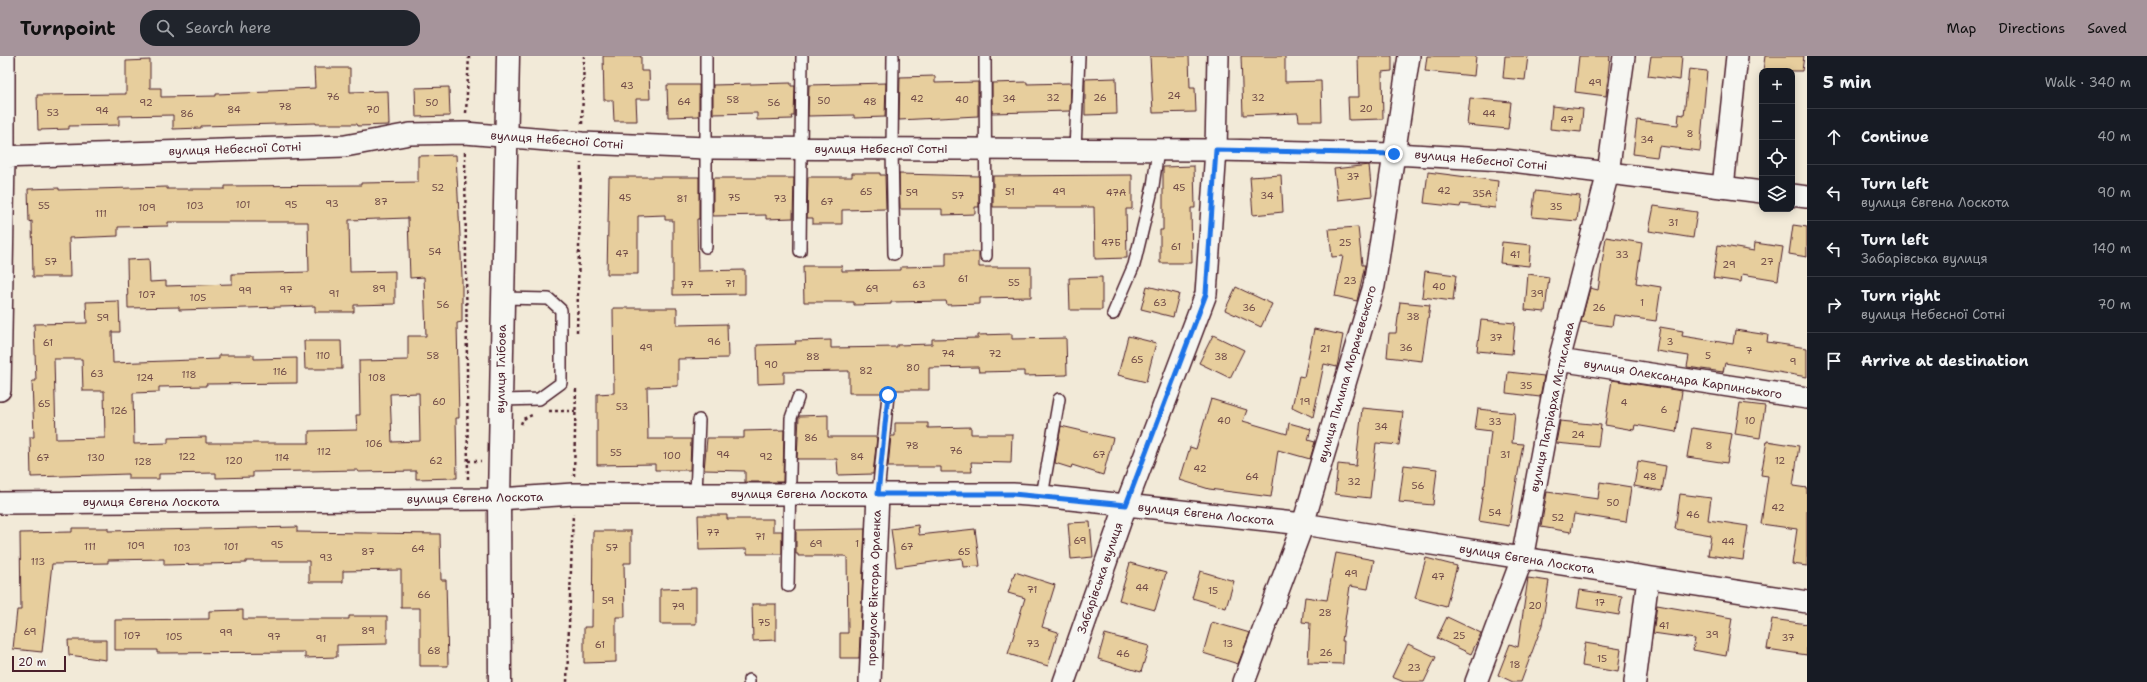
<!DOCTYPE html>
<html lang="en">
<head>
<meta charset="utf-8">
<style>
	:root { --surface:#171b24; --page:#20242c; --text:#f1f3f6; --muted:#9ea1a6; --line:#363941; --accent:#a6949b }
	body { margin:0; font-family:"Shantell Sans",sans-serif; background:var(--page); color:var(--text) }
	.controls { position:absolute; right:12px; top:12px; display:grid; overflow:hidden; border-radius:8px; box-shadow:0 2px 10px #0003 }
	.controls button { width:36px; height:36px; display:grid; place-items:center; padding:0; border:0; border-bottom:1px solid var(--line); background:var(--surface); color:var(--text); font:20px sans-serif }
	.scale { position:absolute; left:12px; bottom:10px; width:54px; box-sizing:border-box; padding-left:4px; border:2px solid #4a1f2b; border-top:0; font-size:11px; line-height:14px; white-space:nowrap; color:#4a1f2b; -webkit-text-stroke:3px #f6f6f2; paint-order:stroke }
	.stop { position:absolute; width:12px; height:12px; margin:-9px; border:3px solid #1a73e8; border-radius:50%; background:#fff }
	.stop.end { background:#1a73e8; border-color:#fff; box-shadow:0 1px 4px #0008 }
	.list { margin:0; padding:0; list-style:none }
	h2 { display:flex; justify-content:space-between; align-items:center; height:52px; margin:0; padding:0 16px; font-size:17px }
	h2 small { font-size:13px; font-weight:400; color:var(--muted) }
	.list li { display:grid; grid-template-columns:26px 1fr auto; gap:12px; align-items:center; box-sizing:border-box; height:56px; padding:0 16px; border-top:1px solid var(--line) }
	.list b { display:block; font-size:15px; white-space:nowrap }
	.list p { margin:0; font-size:13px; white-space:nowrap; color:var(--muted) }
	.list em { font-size:13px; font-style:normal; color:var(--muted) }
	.icon { flex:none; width:22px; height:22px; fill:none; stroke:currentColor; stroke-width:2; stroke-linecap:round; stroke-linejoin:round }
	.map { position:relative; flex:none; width:1807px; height:626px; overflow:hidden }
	header { display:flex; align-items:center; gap:24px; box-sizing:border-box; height:56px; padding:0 20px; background:var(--accent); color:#111 }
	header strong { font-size:19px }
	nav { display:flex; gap:22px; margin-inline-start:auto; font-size:14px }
	.search { width:280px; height:36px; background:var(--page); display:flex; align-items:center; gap:10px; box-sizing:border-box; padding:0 14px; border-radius:16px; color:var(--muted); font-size:15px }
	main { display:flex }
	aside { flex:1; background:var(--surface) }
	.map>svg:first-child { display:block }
	.building { fill:#e7ce9d; stroke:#4a1f2b; fill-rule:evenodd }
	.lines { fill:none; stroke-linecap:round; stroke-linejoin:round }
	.service-casing { stroke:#4a1f2b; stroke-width:14 }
	.minor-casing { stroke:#4a1f2b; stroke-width:24 }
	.secondary-casing { stroke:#4a1f2b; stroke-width:25 }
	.path { stroke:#4a1f2b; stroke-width:2.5; stroke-dasharray:3 3; stroke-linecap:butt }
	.service { stroke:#f6f6f2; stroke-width:11 }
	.minor { stroke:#f6f6f2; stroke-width:21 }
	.secondary { stroke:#f6f6f2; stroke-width:22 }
	.route { stroke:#1a73e8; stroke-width:5 }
	.labels { text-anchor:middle; stroke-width:3; stroke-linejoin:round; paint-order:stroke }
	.number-label { font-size:10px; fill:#714b48 }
	.street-label { font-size:12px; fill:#4a1f2b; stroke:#f6f6f2 }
</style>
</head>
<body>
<header>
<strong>Turnpoint</strong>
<div class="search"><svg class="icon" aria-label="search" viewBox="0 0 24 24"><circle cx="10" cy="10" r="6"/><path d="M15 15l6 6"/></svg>Search here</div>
<nav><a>Map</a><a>Directions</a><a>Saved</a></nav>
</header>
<main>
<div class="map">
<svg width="1807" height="626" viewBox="0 0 1807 626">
	<rect width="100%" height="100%" fill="#f2ead8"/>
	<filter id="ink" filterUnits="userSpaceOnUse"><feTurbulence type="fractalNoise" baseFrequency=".025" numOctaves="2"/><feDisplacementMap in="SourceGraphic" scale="8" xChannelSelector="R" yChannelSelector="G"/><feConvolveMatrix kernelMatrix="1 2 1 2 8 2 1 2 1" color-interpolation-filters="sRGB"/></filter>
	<g filter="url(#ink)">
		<path class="building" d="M603,0h38v15h8l1,28h-14l1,22h-23l-1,-21h-9z
			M1150,0h39l1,32h5l1,24 -43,1z
			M1241,0h44v26l36,-1 1,40h-23l-1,-8 -55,2z
			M1358,0h34v15l-10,1 1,47 -34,1 -1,-23h11z
			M1427,0h49l-2,20 -49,-5z
			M1505,0h23l-3,24 -22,-2z
			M1579,0h31l-4,40 -31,-4z
			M1651,0h31l-2,24 -32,-4z
			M1765,0h39l-2,15h-39z
			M150,4v28h11v9l55,-1v-2l53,-2v-2l46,-2 -1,-20h36v24l38,-1 1,34 -31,1 -1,-2h-41v-1l-115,3v2l-28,1v-14l-54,1v9l-50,1v3l-31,1 -1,-35 89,-1v-33z
			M1689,13l18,2 -7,80 -41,-5 -2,11 -24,-3 4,-34 41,5 1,-11 5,1z
			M935,20v7l43,-1v34l-79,4 1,-43z
			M1116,22l1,36 -32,1v-36z
			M1027,26v2l44,-1 -1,28 -78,2v-30z
			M791,27v3h4l-1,30h-3l1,3 -35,1v-7l-44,1v-29z
			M886,27l-1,34 -31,1v-3l-46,1 1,-31z
			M667,29h32v31l-31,1z
			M449,31l1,29 -34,1 -1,-29z
			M1470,42l41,4 -3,27 -41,-4z
			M1552,50l31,3 -2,23 -31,-3z
			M456,99l6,121v46l-5,1 2,95h-3l1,60 -41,1v-8l-58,1v-2l-105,2v5l-37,1v-5l-57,1v5h-31v-5l-97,3 -1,-40h4l-2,-56h4l-2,-57 53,-1 -1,-21 33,-1 1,31h-8l1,31 106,-4v-4h35v4l43,-1v25l-91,1v2l-47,1v5l-26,1 1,51 34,-1v-5l38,-1v6h103v-12l48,-1 -1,-15h4l-1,-54 49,-1v-24h18l-2,-59 -14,1 -2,-60 -59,2 1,52 45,-1v33l-41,1v7h-39v-6l-136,4v-3l-51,1 -1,-48 22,-1 1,23 16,-1v5l66,-2v-10l77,-2 -1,-50h-140v4l-50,1v9l-49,2 1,39h-37l-1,-56 -3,1 -1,-33 31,-1v2l108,-3v2h58v-3l136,-1v-2l57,-1v-26zM54,303h28l1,32h21l1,47 -49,1zM419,337l1,48 -28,1 -2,-48z
			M1369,109l3,31 -34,4 -4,-31z
			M1194,110l1,42h-4l1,55h-32v-33h3v-63z
			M1428,116l70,9 -3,27 -34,-4 -1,3 -36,-4z
			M852,117h28v2h5l1,34 -44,1v14h-29v-6h-6l1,-41h44z
			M899,118l80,2v31h-4v7l-33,1v-6h-42z
			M1132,119v34h-6l1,49 -32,1 -1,-52h-101v-31z
			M1281,119l2,37 -30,3 -3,-38z
			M609,121h90v42h-2l1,52 47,-1v24l-72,1v-75h-8v-5l-27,1v58h-31z
			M713,122h81l-1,40 -27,1v-4l-53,1z
			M1535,135l45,5 -3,25 -45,-4z
			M1654,150l43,6 -4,26 -44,-7z
			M1793,169l14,2v30l-18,-3z
			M1358,171l4,38h3l-8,36 -22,-5 8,-40 -11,1 -3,-28z
			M1606,181l36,6 -6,40 25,4 -5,34 -42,-6 -2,11 -31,-4 9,-34 8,2z
			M1502,186l29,3 -2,21 -29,-3z
			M1755,187l28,4 -5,33 -36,-6 -1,8 -28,-4 5,-33 36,6z
			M946,196h33v15h52v30l-51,1v6l-33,1 -1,-4 -55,1v2l-37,1v-3h-50l-1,-36h39v5l59,-1v-3l45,-1z
			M1425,215l31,4 -3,26 -31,-4z
			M1528,218l21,3 -4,35 -20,-2z
			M1102,221v33h-32l-1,-32z
			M1147,230l32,8 -6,23 -32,-8z
			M1236,231l36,17 -11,23 -36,-17z
			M1400,246l30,3 -8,56 -35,-4 2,-24h7z
			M613,252h64v17l50,-1 1,34 -50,1v27l-31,1 1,52h43l-1,31h-35v-6l-58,1v-71l17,-1z
			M1481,264l34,3 -3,31 -35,-3z
			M1660,271l23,4 -1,5 51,8 2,-14 33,5 -1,7 40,6v29l-82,-14 -2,9 -36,-5 2,-11 -33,-5z
			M1314,273l29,6 -6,32 -13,-3 -11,53 -21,-10 7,-31 5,1z
			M1012,278v5l54,-1 1,37 -43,1v-5l-45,1 -1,-5 -49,1v22h-36l-5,-2 -6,5h-33v-22l-65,1v11l-26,1 -1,-39 39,-1 -1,-3 36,-1v8l66,-1v-2l35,-1v-5l46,-1v-3z
			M1213,279l31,15 -14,28 -31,-15z
			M1128,280l28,7 -10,39 -28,-7z
			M304,285h37l1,28h-37z
			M1508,316l36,4 -4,21 -34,-4z
			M1612,324l70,11 -6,41 -41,-7 -1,5 -29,-5z
			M1211,343l36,11 -4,11 44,13 2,-11 22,6 -3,11 7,2 -5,17 -32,-9 -7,47 -62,-8 -29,-9 10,-33 6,2z
			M1740,347l25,3 -5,32 -25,-4z
			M1362,352l41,4 -4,33 -23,-2 -6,55 -35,-4 3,-30 18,2z
			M1478,353l37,4 -3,30 11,1 -14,82 -31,-5 6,-36h1l6,-54 -16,-2z
			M828,359v22h49l-4,37 -35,1 -1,-16h-40l2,-43z
			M1560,365l41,4 -3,22 -42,-4z
			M895,367h33v5l43,-1v7h41l-1,29 -40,-1 1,10h-31v-5h-53l3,-31h4z
			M1061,370l52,12 -10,37 -31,-10 -1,3 -16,-5z
			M1692,372l40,6 -5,29 -40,-6z
			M784,374l-1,52h-38v-11l-41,-1 3,-32h37v-7z
			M1767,385l32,5 -6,40 14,2v78l-15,-2 5,-35 -36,-5 7,-48 -7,-1z
			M1638,405l28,5 -4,25 -28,-5z
			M1404,409l33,4 -4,36 -34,-3z
			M1600,426l31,5 -5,35 -52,-8 -3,18 -30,-5 6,-35 51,7z
			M1680,438l31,4 -3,22 40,6 -5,34 -35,-5 3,-20 -36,-6z
			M698,459h29v4h46v12h9v23h-35v-5l-48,1z
			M1090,466l3,35 -22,2 -3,-36z
			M918,469l1,10 56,-6 5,37 -17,1 -1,-9 -66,9 -5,-38z
			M297,471v5l143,2 1,46h5l2,86h-28v-58h-19v-38l-58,1v11h-34v-21h-63v2l-82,2v-6l-56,1v3l-56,1 -10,88 -29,-3 4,-39h4l-1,-77 52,-1v-4h36v3z
			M865,473l-6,129h-19v-25h8l-1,-76 -3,-1h-46v-2h-2v-24z
			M593,475h38v32h-7l1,54h-9v45l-32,1v-36h8z
			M1336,497l38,7 -6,29 -18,-3 -8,55h2l-1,23 -35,-1 2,-40 -8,-1 3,-25 22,3z
			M1426,502l31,8 -11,41 -31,-9z
			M1130,507l36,10 -11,37 -36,-10z
			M1200,515l34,10 -8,27 -34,-10z
			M1015,516l40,13 -13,42 16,5 -10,34 -40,-12 17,-56 -17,-5z
			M1528,522l21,3 -7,44 -21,57h-8l-15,-7 12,-31 8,3z
			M696,532v36h-36v-35z
			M1580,534l42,6 -3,19 -42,-7z
			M752,548h24v36l-23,1z
			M1657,549l75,13 -6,38 -33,-6 2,-11 -42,-6z
			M243,554v9h106v-3h38v28l-50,1v12l-32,1v-6l-148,1v-3h-42v-30l94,-1v-8z
			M1447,561l34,16 -10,21 -34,-16z
			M1772,563l35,5v31l-40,-6z
			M1212,566l38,11 -12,31 -35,-11z
			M1105,578l44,12 -8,26 -43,-13z
			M68,584h38v20l-37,-5z
			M1585,587l36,6 -3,23 -36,-6z
			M1408,588l28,13 -12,25h-20l-12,-5z"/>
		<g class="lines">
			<g class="service-casing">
				<path id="service" d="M706,0v191
					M893,0l-1,93 2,105
					M985,0l1,200
					M1075,94l4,-94
					M800,195l2,-195
					M1113,258l21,-49 19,-79 5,-36
					M501,344l38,-1 22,-16v-73l-12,-11 -46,-1
					M696,438l3,-74
					M878,438l10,-99
					M1042,440l17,-97
					M788,530l3,-168 7,-20
					M749,624v2"/>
			</g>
			<g class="minor-casing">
				<path id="minor" d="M0,101l345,-11 65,-12 55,-1 117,10 125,5 509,2 178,4 110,6 258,32
					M1723,131l14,-131
					M1792,139l15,2
					M1559,304l248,38
					M0,334l4,-233v-101
					M0,447l499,-4 74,-5h440l29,2 261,28 504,78
					M870,626l8,-188
					M1064,626l62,-177 80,-211 10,-144 2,-94
					M1244,626l59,-158 71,-238 35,-230
					M1476,626l46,-123 37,-199 49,-187 16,-117
					M1635,626l13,-104"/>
			</g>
			<g class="secondary-casing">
				<path id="secondary" d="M500,626l-1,-183 9,-443"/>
			</g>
			<path class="path" d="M466,57l3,-57
				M582,68l2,-68
				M465,96l3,327
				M577,276l4,-169
				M549,355h26
				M521,368l2,-5 9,-4
				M468,405h13
				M574,420l2,-89
				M567,626l6,-169"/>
			<use href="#service" class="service"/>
			<use href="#minor" class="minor"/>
			<use href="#secondary" class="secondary"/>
		</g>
	</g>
	<g class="lines" filter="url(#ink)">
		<path class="route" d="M888,339l-10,99h135l113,11 80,-211 10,-144 178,4"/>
	</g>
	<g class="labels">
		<g class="number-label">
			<text x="1595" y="30">49</text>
			<text x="627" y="33">43</text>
			<text x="1174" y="43">24</text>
			<text x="333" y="44">76</text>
			<text x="1053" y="45">32</text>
			<text x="1100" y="45">26</text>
			<text x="1258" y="45">32</text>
			<text x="917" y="46">42</text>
			<text x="1009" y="46">34</text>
			<text x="733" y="47">58</text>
			<text x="962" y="47">40</text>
			<text x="824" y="48">50</text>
			<text x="684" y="49">64</text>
			<text x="870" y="49">48</text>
			<text x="146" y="50">92</text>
			<text x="432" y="50">50</text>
			<text x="774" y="50">56</text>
			<text x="285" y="54">78</text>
			<text x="1366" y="56">20</text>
			<text x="234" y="57">84</text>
			<text x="373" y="57">70</text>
			<text x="102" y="58">94</text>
			<text x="53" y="60">53</text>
			<text x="187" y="61">86</text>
			<text x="1489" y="61">44</text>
			<text x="1567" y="67">47</text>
			<text x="1690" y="81">8</text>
			<text x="1647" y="87">34</text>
			<text x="1353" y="124">37</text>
			<text x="438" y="135">52</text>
			<text x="1179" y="135">45</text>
			<text x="1444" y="138">42</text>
			<text x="866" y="139">65</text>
			<text x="1010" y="139">51</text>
			<text x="1059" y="139">49</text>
			<text x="912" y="140">59</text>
			<text x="1116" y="140">47А</text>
			<text x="1482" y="141">35А</text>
			<text x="958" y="143">57</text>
			<text x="1267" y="143">34</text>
			<text x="625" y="145">45</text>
			<text x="734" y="145">75</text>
			<text x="682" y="146">81</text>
			<text x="780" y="146">73</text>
			<text x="381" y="149">87</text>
			<text x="827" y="149">67</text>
			<text x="332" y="151">93</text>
			<text x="243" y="152">101</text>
			<text x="291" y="152">95</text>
			<text x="44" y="153">55</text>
			<text x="195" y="153">103</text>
			<text x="1556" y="154">35</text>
			<text x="147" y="155">109</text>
			<text x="101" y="161">111</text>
			<text x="1673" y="170">31</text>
			<text x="1111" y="190">47Б</text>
			<text x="1345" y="190">25</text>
			<text x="1176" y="194">61</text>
			<text x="435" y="199">54</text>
			<text x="622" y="201">47</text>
			<text x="1515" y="202">41</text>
			<text x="1622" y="202">33</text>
			<text x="51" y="209">57</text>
			<text x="1767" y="209">27</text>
			<text x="1729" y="212">29</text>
			<text x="963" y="226">61</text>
			<text x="1350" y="228">23</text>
			<text x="1014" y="230">55</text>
			<text x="730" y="231">71</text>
			<text x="687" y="232">77</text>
			<text x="919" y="232">63</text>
			<text x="1439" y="234">40</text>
			<text x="379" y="236">89</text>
			<text x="872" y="236">69</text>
			<text x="286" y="237">97</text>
			<text x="245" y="238">99</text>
			<text x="334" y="241">91</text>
			<text x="1537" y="241">39</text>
			<text x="147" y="242">107</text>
			<text x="198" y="245">105</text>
			<text x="1160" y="250">63</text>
			<text x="1642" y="250">1</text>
			<text x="443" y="252">56</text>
			<text x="1249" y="255">36</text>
			<text x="1599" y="255">26</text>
			<text x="1413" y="264">38</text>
			<text x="103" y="265">59</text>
			<text x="1496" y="285">37</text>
			<text x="714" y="289">96</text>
			<text x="1670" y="289">3</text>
			<text x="48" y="290">61</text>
			<text x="646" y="295">49</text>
			<text x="1406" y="295">36</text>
			<text x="1325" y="296">21</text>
			<text x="1749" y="298">7</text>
			<text x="948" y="301">74</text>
			<text x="995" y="301">72</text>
			<text x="323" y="303">110</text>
			<text x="433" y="303">58</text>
			<text x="1708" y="303">5</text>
			<text x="813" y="304">88</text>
			<text x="1221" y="304">38</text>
			<text x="1137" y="307">65</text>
			<text x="1793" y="309">9</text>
			<text x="771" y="312">90</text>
			<text x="913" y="315">80</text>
			<text x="866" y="318">82</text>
			<text x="280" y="319">116</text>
			<text x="97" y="321">63</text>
			<text x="189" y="322">118</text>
			<text x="145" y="325">124</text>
			<text x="377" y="325">108</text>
			<text x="1526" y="333">35</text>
			<text x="439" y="349">60</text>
			<text x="1305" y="349">19</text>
			<text x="1624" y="350">4</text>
			<text x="44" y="351">65</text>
			<text x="622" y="354">53</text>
			<text x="1664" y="357">6</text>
			<text x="119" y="358">126</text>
			<text x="1224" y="368">40</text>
			<text x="1750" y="368">10</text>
			<text x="1495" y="369">33</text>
			<text x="1381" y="374">34</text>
			<text x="1578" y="382">24</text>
			<text x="811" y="385">86</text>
			<text x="374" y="391">106</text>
			<text x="912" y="393">78</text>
			<text x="1709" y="393">8</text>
			<text x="956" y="398">76</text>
			<text x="324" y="399">112</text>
			<text x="616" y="400">55</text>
			<text x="723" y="402">94</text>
			<text x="1099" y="402">67</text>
			<text x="1505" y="402">31</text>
			<text x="672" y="403">100</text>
			<text x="187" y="404">122</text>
			<text x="766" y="404">92</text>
			<text x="857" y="404">84</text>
			<text x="43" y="405">67</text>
			<text x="96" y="405">130</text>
			<text x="282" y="405">114</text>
			<text x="234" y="408">120</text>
			<text x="436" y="408">62</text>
			<text x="1780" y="408">12</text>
			<text x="143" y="409">128</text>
			<text x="1200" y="416">42</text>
			<text x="1252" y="424">64</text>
			<text x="1650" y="424">48</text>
			<text x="1354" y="429">32</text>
			<text x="1418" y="433">56</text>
			<text x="1613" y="450">50</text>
			<text x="1778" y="455">42</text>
			<text x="1495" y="460">54</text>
			<text x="1693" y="462">46</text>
			<text x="1558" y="465">52</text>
			<text x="713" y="480">77</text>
			<text x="760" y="484">71</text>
			<text x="1080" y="488">69</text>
			<text x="1728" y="489">44</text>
			<text x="816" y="491">69</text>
			<text x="857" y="491">1</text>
			<text x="277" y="492">95</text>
			<text x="136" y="493">109</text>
			<text x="90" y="494">111</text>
			<text x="231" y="494">101</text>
			<text x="907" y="494">67</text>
			<text x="182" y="495">103</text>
			<text x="612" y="495">57</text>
			<text x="418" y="496">64</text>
			<text x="368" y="499">87</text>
			<text x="964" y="499">65</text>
			<text x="326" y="505">93</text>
			<text x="38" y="509">113</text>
			<text x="1351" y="521">49</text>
			<text x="1438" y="524">47</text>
			<text x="1142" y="535">44</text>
			<text x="1032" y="537">71</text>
			<text x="1213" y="538">15</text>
			<text x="424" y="542">66</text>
			<text x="608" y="548">59</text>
			<text x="1600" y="550">17</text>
			<text x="1535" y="553">20</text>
			<text x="678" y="554">79</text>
			<text x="1325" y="560">28</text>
			<text x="764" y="570">75</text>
			<text x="1664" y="573">41</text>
			<text x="368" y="578">89</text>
			<text x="30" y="579">69</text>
			<text x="226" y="580">99</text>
			<text x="1712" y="582">39</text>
			<text x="132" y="583">107</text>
			<text x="1459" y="583">25</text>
			<text x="174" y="584">105</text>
			<text x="274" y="584">97</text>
			<text x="1788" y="585">37</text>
			<text x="321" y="586">91</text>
			<text x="1033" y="591">73</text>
			<text x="1228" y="591">13</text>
			<text x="600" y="592">61</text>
			<text x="434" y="598">68</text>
			<text x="1326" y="600">26</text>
			<text x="1123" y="601">46</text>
			<text x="1602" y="606">15</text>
			<text x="1515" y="612">18</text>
			<text x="1414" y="615">23</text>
		</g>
		<g class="street-label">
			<text transform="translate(557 84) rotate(4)" y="4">вулиця Небесної Сотні</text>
			<text transform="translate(235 93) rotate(-2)" y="4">вулиця Небесної Сотні</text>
			<text x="881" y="97">вулиця Небесної Сотні</text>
			<text transform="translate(1481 104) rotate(5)" y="4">вулиця Небесної Сотні</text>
			<text transform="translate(501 313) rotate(-89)" y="4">вулиця Глібова</text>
			<text transform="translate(1347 318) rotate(-74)" y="4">вулиця Пилипа Морачевського</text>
			<text transform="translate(1683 323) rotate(9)" y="4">вулиця Олександра Карпинського</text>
			<text transform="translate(1552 351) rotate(-78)" y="4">вулиця Патріарха Мстислава</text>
			<text x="799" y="442">вулиця Євгена Лоскота</text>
			<text transform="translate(475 442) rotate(-1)" y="4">вулиця Євгена Лоскота</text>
			<text x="151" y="450">вулиця Євгена Лоскота</text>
			<text transform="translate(1206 458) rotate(6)" y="4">вулиця Євгена Лоскота</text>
			<text transform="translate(1527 503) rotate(9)" y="4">вулиця Євгена Лоскота</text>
			<text transform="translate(1100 522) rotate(-71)" y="4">Забарівська вулиця</text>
			<text transform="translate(874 532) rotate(-88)" y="4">провулок Віктора Орленка</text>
		</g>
	</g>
</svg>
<div class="controls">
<button>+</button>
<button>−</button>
<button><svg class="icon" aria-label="locate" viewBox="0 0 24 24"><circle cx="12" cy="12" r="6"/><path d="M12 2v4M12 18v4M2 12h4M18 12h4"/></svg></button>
<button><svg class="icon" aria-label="layers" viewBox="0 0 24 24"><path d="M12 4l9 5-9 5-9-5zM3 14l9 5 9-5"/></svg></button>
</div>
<div class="scale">20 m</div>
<div class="stop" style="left:888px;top:339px"></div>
<div class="stop end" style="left:1394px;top:98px"></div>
</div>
<aside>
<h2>5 min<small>Walk · 340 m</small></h2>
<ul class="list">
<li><svg class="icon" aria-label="ahead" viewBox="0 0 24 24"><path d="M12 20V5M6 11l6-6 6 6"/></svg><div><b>Continue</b></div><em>40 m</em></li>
<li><svg class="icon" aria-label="left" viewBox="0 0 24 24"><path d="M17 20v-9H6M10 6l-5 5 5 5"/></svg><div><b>Turn left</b><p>вулиця Євгена Лоскота</p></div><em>90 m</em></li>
<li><svg class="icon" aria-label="left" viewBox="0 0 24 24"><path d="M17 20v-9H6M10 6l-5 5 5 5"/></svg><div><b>Turn left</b><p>Забарівська вулиця</p></div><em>140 m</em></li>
<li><svg class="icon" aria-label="right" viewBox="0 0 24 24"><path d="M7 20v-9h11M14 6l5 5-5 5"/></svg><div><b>Turn right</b><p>вулиця Небесної Сотні</p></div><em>70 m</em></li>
<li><svg class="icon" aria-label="arrive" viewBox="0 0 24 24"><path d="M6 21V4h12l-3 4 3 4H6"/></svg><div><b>Arrive at destination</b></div></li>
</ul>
</aside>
</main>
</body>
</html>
